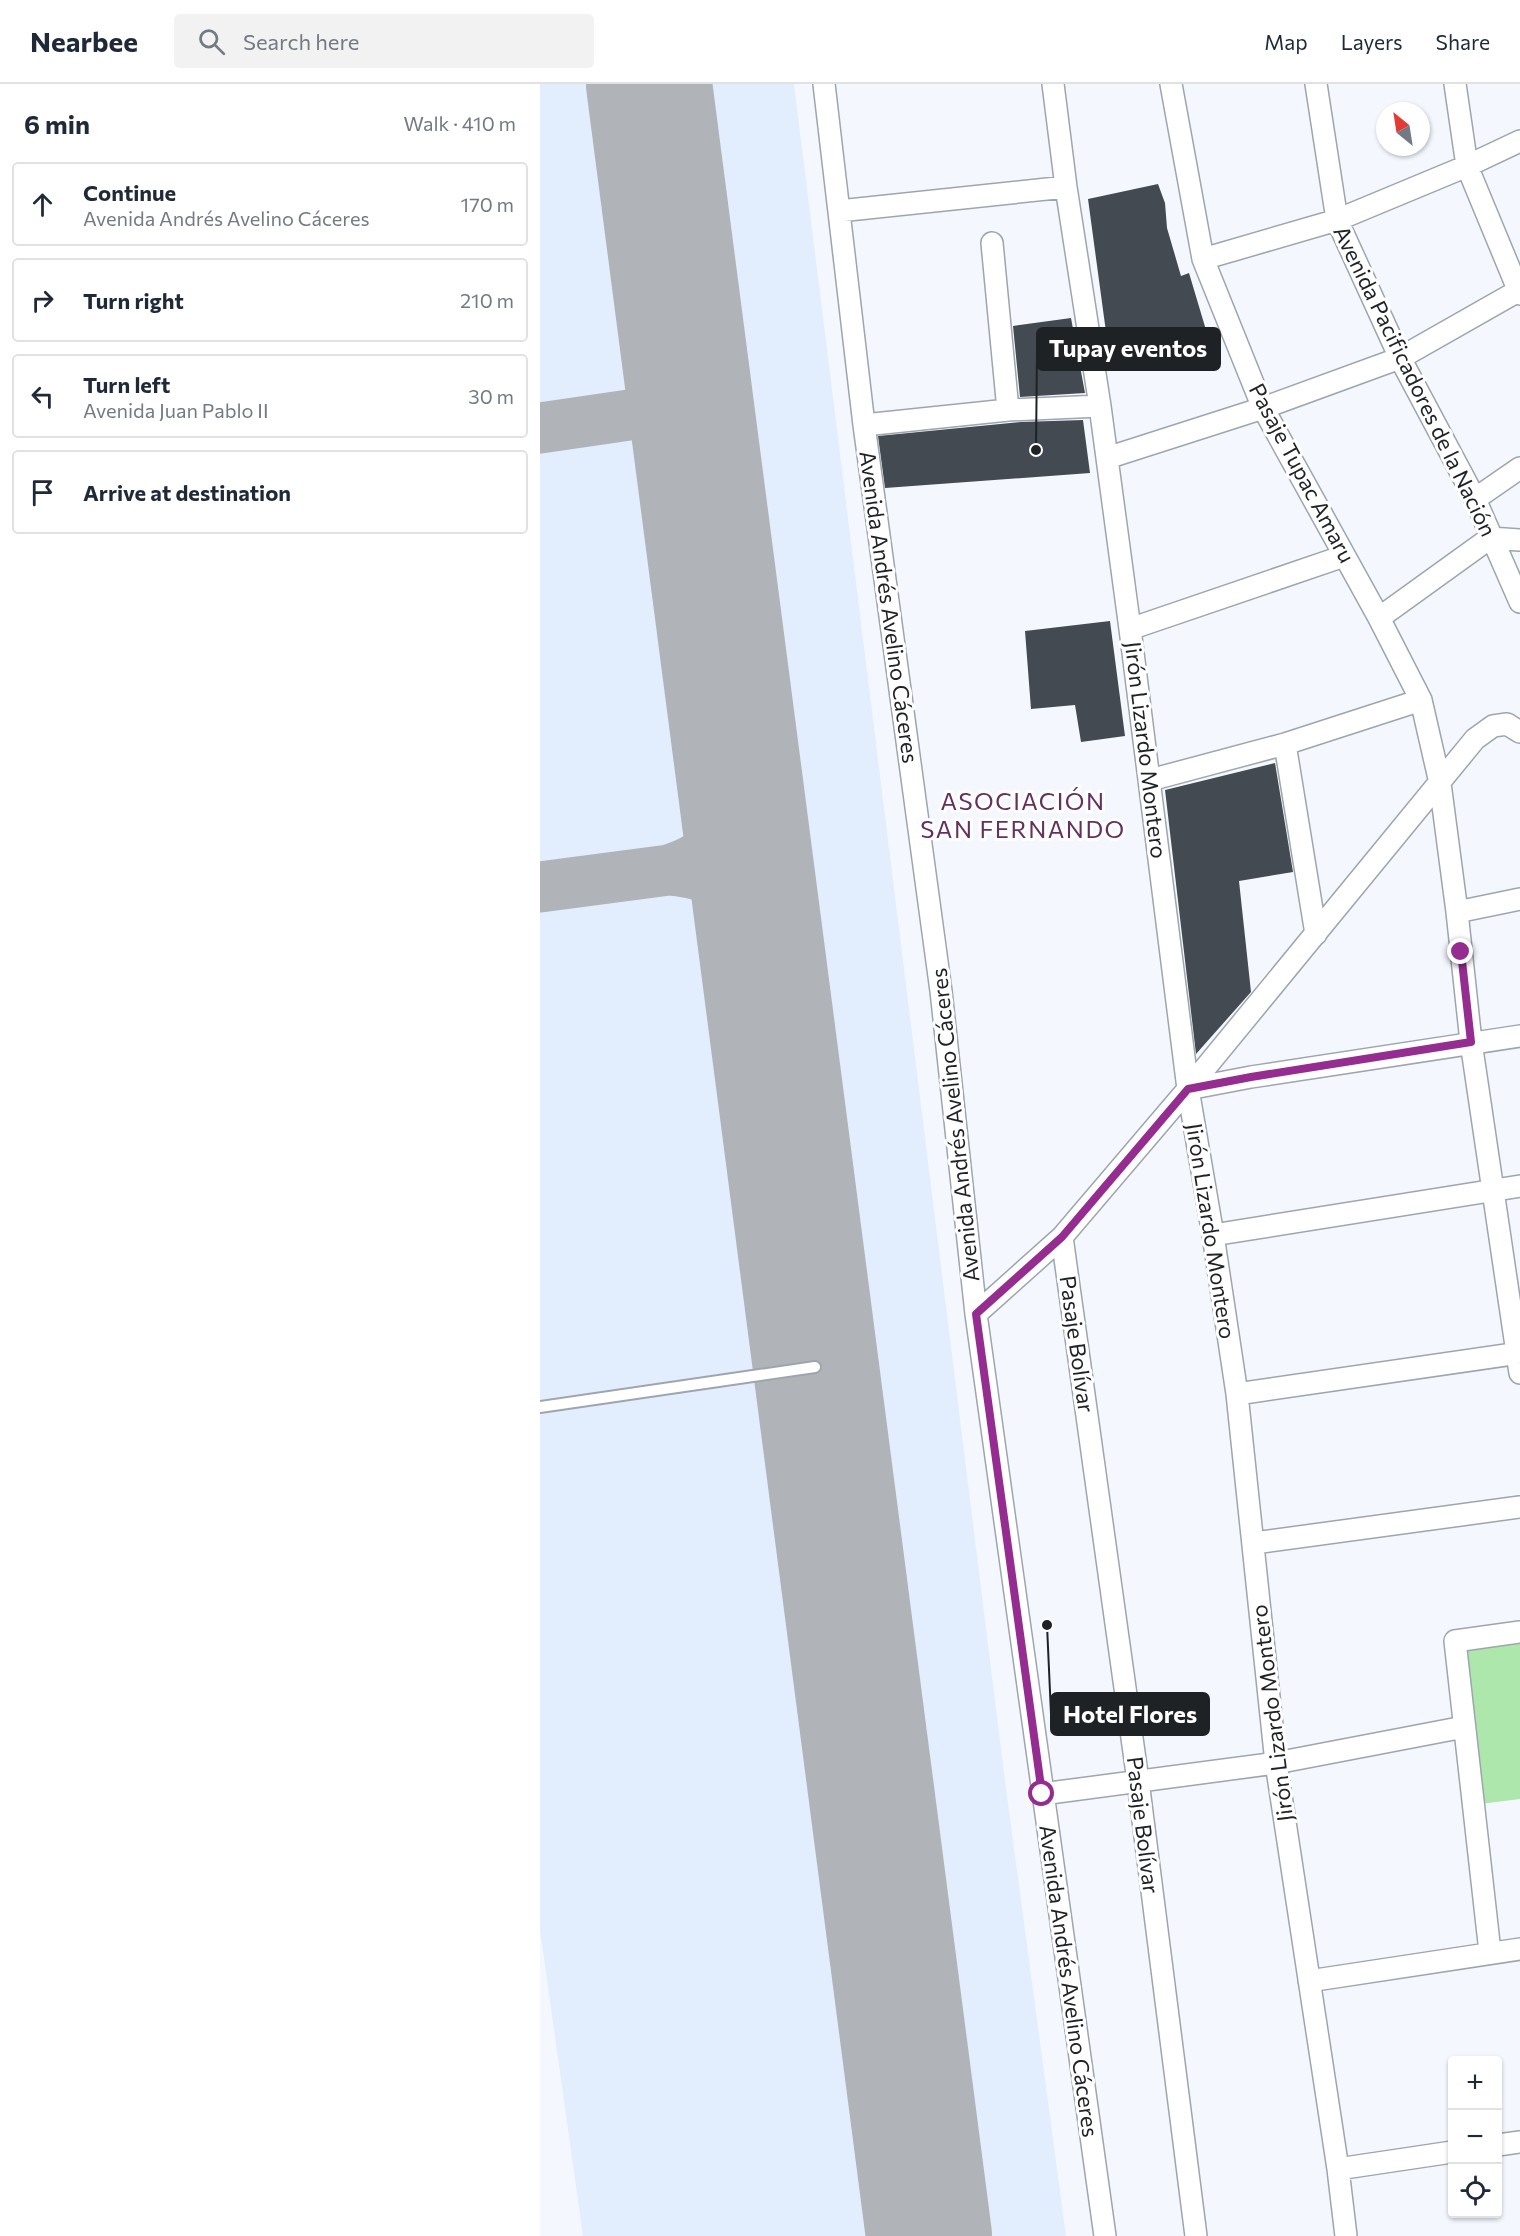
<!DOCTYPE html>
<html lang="en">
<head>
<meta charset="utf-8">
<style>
	:root { --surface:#fff; --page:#f2f2f3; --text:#1f2937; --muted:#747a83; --line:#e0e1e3 }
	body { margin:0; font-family:Commissioner,sans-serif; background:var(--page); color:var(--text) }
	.controls { position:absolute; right:18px; bottom:18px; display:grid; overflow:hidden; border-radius:6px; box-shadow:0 2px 4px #0004 }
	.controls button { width:54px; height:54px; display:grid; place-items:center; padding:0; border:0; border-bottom:2px solid var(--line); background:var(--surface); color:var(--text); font:30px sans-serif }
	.compass { position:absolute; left:836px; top:18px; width:54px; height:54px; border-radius:50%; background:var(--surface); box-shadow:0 2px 4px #0004; rotate:330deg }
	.stop { position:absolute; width:18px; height:18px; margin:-14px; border:4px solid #952c8f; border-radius:50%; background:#fff }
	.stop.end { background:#952c8f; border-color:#fff; box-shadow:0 2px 6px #0008 }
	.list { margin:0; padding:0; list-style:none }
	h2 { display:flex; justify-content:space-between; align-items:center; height:78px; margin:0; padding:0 24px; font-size:26px }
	h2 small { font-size:20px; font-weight:400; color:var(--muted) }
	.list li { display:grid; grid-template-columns:39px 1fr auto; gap:18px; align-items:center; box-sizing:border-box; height:84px; margin:0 12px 12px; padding:0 12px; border:2px solid var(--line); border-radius:6px }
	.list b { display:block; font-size:22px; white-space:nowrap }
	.list p { margin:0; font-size:20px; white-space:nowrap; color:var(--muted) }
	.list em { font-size:20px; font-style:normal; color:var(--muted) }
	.icon { flex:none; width:33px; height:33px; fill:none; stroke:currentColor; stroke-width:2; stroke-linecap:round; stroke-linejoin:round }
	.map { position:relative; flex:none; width:980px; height:2152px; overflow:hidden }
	header { display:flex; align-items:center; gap:36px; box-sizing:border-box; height:84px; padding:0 30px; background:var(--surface); border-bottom:2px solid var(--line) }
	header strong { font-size:28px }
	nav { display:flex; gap:33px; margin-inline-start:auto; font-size:21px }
	.search { width:420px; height:54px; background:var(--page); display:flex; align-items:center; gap:15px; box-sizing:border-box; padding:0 21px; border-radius:6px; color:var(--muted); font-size:22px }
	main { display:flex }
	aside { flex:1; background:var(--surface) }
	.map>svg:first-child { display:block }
	.built { fill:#e2eefe }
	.green { fill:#aee7ab }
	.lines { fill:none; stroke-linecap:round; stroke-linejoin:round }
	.taxiway { stroke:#b0b3b8; stroke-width:51 }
	.runway { stroke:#b0b3b8; stroke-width:126 }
	.building { fill:#444a51 }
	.service-casing { stroke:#9ea5ae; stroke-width:14 }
	.minor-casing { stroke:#9ea5ae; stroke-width:24 }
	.service { stroke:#fff; stroke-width:10 }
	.minor { stroke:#fff; stroke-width:21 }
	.route { stroke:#952c8f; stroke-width:8 }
	.labels { text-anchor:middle; stroke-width:6; stroke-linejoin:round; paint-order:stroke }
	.street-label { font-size:22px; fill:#1f2225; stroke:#fff }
	.neighbourhood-label { font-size:24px; letter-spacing:1.5px; fill:#64305f; stroke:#fff }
	.leader { fill:none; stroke:#1f2225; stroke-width:2 }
	.callout-dot { fill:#1f2225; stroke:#fff; stroke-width:2 }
	.callout { fill:#1f2225; stroke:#1f2225; stroke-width:2 }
	.callout-label { font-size:24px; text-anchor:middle; font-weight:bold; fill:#fff }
</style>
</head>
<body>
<header>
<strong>Nearbee</strong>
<div class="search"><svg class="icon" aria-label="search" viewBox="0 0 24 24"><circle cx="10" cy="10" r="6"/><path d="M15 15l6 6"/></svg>Search here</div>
<nav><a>Map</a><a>Layers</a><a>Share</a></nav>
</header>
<main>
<aside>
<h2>6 min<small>Walk · 410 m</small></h2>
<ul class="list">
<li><svg class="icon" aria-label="ahead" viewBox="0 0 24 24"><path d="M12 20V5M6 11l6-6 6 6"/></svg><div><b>Continue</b><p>Avenida Andrés Avelino Cáceres</p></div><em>170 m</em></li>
<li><svg class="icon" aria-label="right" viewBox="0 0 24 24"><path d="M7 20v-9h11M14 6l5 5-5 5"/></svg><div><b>Turn right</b></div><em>210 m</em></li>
<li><svg class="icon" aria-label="left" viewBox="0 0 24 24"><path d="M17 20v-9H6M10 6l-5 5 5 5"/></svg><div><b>Turn left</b><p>Avenida Juan Pablo II</p></div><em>30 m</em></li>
<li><svg class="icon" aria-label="arrive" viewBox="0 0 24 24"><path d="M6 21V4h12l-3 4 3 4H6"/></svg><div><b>Arrive at destination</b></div></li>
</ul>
</aside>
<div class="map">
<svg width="980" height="2152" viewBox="0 0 980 2152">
	<rect width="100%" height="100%" fill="#f4f8fe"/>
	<path class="built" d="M0,0h254l211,1697 61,455h-483l-43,-306z"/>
	<path class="green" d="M980,1557v158l-40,5 -18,-156z"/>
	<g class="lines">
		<path class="taxiway" d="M0,344l151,-22
			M129,786c53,-17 57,-38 71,-88
			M0,803l129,-17c48,3 67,22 90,61"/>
		<path class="runway" d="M109,0l280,2152"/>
	</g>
	<path class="building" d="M618,100l7,19 2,25 14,48 8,-3 20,67 -98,29 -23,-170z
		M531,234l14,75 -65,4 -7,-71z
		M543,336l7,53 -205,15 -7,-52 143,-14z
		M570,537l15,115 -44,6 -6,-37 -44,4 -6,-78z
		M735,679l18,109 -54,9 12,111 -55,62 -31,-264z"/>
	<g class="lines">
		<g class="service-casing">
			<path id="service" d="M0,1323l275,-40"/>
		</g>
		<g class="minor-casing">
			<path id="minor" d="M284,0l40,341 77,566 35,323 129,922
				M513,0l13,103 34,219 30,223 58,460 25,146 24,159 39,369 62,406 8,67
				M631,0l32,175 60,149 116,210 42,82 19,83 17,129 14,130 49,331
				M776,0l21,136 63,138 75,141 45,103
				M915,0l12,82 53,128
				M299,127l227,-24
				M452,159l16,167
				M663,175l134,-39 130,-54 53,-25
				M324,341l144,-15 92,-4
				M567,374l156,-50 137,-50 118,-67
				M935,415l45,-31
				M839,534l111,-80 30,2
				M590,545l214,-73
				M745,660l31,190
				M610,696l135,-36 136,-44
				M917,828l63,-13
				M648,1005l63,-12 269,-41
				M673,1151l307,-49
				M522,1153l76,544 58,455
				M436,1230l86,-77 126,-148 287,-350 18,-13 14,-2 13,8
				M697,1310l283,-41
				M714,1459l266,-36
				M502,1710l234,-31 188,-36
				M950,1868l-35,-311 65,-9
				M769,1897l211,-32
				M958,2061l22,-3
				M798,2085l114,-17"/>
		</g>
		<use href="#service" class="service"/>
		<use href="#minor" class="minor"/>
	</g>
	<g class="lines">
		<path class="route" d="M502,1710l-66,-480 86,-77 126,-148 63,-12 220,-35 -10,-90"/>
	</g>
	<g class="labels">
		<g class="street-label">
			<text transform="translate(875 297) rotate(64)" y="8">Avenida Pacificadores de la Nación</text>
			<text transform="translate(762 389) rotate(62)" y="8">Pasaje Tupac Amaru</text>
			<text transform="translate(349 523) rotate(82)" y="8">Avenida Andrés Avelino Cáceres</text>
			<text transform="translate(606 666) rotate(83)" y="8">Jirón Lizardo Montero</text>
			<text transform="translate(415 1041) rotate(-96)" y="8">Avenida Andrés Avelino Cáceres</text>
			<text transform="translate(671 1147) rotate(81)" y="8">Jirón Lizardo Montero</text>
			<text transform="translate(537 1260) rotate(82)" y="8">Pasaje Bolívar</text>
			<text transform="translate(732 1629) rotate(-97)" y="8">Jirón Lizardo Montero</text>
			<text transform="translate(603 1741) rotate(83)" y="8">Pasaje Bolívar</text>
			<text transform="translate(529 1897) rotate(82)" y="8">Avenida Andrés Avelino Cáceres</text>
		</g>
		<g class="neighbourhood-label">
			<text x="483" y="726">ASOCIACIÓN<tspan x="483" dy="28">SAN FERNANDO</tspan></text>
		</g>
	</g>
	<path class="leader" d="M496 366L497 265M507 1541L511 1630"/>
	<g class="callout-dot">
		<circle cx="496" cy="366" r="6"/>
		<circle cx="507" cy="1541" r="6"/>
	</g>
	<g class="callout">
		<rect x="497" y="244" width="183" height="42" rx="6"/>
		<rect x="511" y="1609" width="158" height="42" rx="6"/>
	</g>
	<g class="callout-label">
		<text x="588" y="273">Tupay eventos</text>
		<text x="590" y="1639">Hotel Flores</text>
	</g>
</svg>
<div class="controls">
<button>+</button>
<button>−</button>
<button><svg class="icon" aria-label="locate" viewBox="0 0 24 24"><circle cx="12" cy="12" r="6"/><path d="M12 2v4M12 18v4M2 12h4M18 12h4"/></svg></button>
</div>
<svg class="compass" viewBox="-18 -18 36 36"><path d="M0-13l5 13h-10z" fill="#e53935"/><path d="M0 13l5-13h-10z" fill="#747a83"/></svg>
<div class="stop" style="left:502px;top:1710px"></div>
<div class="stop end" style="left:921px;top:868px"></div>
</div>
</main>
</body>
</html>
